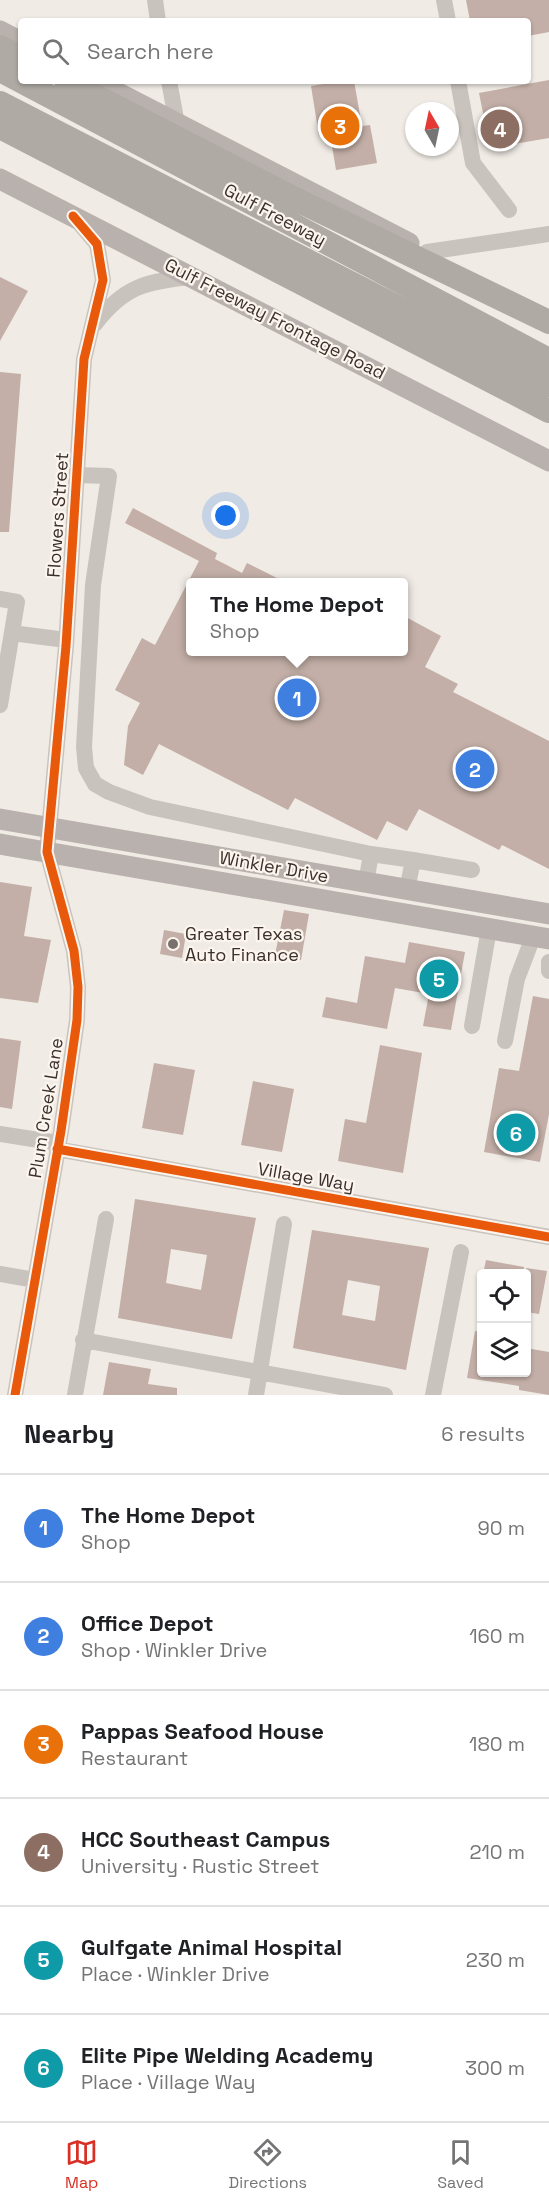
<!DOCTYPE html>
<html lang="en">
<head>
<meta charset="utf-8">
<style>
	:root { --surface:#fff; --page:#f6f6f6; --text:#202124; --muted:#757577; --line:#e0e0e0; --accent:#d93025 }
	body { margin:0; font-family:"Space Grotesk",sans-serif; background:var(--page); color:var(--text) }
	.controls { position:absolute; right:18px; bottom:18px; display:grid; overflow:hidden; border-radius:6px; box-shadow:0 2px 4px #0004 }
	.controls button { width:54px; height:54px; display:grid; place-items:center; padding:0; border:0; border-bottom:2px solid var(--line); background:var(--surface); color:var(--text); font:30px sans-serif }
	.compass { position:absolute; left:405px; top:102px; width:54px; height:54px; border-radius:50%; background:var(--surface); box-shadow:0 2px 4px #0004; rotate:351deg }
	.you { position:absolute; left:226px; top:516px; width:21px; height:21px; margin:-15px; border:4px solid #fff; border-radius:50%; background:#1a73e8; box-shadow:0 0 0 9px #1a73e833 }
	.badge { display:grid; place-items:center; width:39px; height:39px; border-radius:50%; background:var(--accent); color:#fff; font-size:20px; font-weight:700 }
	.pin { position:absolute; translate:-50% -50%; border:3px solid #fff; box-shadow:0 2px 6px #0006 }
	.popup { position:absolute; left:186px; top:578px; width:222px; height:78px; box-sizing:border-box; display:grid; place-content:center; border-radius:6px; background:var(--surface); filter:drop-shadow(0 2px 4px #0005); font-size:20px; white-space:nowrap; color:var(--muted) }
	.popup b { font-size:22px; color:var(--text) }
	.popup::after { content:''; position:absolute; left:50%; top:100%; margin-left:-12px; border:12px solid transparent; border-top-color:var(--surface) }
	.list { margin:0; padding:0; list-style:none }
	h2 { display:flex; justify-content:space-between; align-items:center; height:78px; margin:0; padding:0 24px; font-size:26px }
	h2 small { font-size:20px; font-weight:400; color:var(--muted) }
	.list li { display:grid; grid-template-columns:39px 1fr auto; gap:18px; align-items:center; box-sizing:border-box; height:108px; padding:0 24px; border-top:2px solid var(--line) }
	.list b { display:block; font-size:22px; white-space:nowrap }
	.list p { margin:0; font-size:20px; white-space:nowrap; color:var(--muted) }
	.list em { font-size:20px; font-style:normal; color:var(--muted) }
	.icon { flex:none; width:33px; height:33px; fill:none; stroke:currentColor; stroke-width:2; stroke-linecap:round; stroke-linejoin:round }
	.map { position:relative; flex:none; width:549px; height:1395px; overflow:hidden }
	.search { position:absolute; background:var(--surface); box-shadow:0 2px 4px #0004; left:18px; right:18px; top:18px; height:66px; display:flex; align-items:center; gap:15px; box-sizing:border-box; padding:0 21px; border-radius:6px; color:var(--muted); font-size:22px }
	.sheet { height:726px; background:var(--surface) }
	nav { display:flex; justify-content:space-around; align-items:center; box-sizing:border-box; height:84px; border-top:2px solid var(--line); background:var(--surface); font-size:16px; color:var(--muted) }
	nav a { display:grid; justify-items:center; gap:3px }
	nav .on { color:var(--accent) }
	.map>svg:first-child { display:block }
	.building { fill:#c3afa7; fill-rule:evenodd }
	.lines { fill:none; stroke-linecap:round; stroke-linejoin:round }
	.minor { stroke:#c9c3be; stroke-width:16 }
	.major { stroke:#b8b1ad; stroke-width:21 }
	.highway { stroke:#afaaa4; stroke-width:24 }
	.cycleway-casing { stroke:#fbf5ee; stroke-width:13 }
	.cycleway { stroke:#e8590c; stroke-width:9 }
	.poi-dot { fill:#7a716c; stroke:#fbf5ee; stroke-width:2 }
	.labels { text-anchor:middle; stroke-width:4.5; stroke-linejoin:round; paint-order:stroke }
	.street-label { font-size:18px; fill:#3b302b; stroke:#fbf5ee }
	.poi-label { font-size:18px; fill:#3b302b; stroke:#fbf5ee; text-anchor:start }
</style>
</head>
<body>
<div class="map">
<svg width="549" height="1395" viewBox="0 0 549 1395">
	<rect width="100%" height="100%" fill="#f0ebe5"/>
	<path class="building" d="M466,0h83v32l-21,4v-15h-58z
		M549,80v58l-59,10 -11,-55z
		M341,81h13l8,45 8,-1 7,38 -41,7 -6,-36 -11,2 -8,-50z
		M0,277l28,14 -28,50z
		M0,372l21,2 -12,158h-9z
		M133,508l84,45 -2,6 27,14 5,-10 38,19h-95v69h214v-35l37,20 -16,31 33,17 -5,8 96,49v128l-47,-24 -3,5 -80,-41 -12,22 -20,-10 -10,19 -82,-42 -7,12 -129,-66 -16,31 -19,-10 4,-39 12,-23 -25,-13 27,-52 13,7 44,-84 -74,-38z
		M0,882l32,5 -8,49 27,4 -13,63 -38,-5z
		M284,910l25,4 -8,46 -26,-5z
		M164,930l22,4 -4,24 -22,-4z
		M409,942l56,10 -14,78 -28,-4 6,-32 -34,-6 -8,41 -65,-12 4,-20 31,6 8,-47 40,7z
		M533,996l16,3v115l-9,48 -56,-10 15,-84 20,3z
		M0,1038l21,3 -9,68 -12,-2z
		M380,1045l42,8 -19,120 -65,-12 7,-42 21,4z
		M154,1063l41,7 -12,65 -41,-7z
		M253,1081l41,8 -12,63 -41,-7z
		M135,1199l121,19 -24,121 -114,-21zM171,1249l36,6 -6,35 -35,-7z
		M312,1230l117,18 -23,122 -113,-22zM348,1280l32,6 -5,35 -33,-6z
		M486,1260l38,7v7h-41z
		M526,1268l21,3 -8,43 -13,-2z
		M475,1331l7,1v40h44v-24l23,4v43l-30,-5v-4l-52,-8z
		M109,1362l42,7 -3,15 29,4v7h-74z"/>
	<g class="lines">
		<path class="minor" d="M155,0l3,21
			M444,0l4,21
			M169,81l8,43
			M458,81l15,82 36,47
			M427,252l122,-18
			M95,324c29,-38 52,-43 97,-47
			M77,475l32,1 -16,109 -9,162 2,21 9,16 14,8 41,15 221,47
			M0,599l17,3 -17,103
			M12,633l54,7
			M366,883l5,-29 42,6
			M407,890l6,-30 59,10
			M549,962v9
			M472,1026l17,-97
			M505,1041l12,-62 16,-42
			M0,1134l58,9
			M57,1149l492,88
			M0,1274l35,6
			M83,1340l302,55
			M15,1395l46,-264 16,-111 1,-33 -4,-36 -27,-99 19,-206 18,-287 19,-79 -6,-36 -16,-19
			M75,1395l31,-176
			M256,1395l28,-171
			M433,1395l28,-143"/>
		<path class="major" d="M0,31l21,11
			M95,81l314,162
			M0,179l549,282
			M0,819l549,95
			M0,844l549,95"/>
		<path class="highway" d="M0,47l21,11
			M0,70l549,290
			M66,81l225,116 258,125
			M0,103l549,282
			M0,127l549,284"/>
		<g class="cycleway-casing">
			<path id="cycleway" d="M57,1149l492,88
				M15,1395l46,-264 16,-111 1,-33 -4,-36 -27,-99 19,-206 18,-287 19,-79 -6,-36 -24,-28"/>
		</g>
		<use href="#cycleway" class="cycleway"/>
	</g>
	<circle class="poi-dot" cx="173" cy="944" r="6"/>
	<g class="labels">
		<g class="street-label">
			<text transform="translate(275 215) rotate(28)" y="6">Gulf Freeway</text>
			<text transform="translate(275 319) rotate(27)" y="6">Gulf Freeway Frontage Road</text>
			<text transform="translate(58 515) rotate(-86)" y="6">Flowers Street</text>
			<text transform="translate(274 867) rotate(10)" y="6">Winkler Drive</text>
			<text transform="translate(46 1108) rotate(-81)" y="6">Plum Creek Lane</text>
			<text transform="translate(306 1177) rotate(10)" y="6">Village Way</text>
		</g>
		<g class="poi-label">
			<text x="185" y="940">Greater Texas<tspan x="185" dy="21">Auto Finance</tspan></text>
		</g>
	</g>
</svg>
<div class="controls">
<button><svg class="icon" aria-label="locate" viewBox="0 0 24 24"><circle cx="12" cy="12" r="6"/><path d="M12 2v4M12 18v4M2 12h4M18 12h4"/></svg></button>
<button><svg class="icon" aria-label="layers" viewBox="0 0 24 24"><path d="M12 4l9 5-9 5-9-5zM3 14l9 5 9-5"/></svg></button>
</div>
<svg class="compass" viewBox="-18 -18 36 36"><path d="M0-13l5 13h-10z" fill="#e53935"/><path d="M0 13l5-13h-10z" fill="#757577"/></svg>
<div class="you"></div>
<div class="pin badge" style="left:297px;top:698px;background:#3f7fe0">1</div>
<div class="popup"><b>The Home Depot</b>Shop</div>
<div class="pin badge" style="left:475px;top:769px;background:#3f7fe0">2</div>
<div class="pin badge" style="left:340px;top:126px;background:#e8710a">3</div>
<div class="pin badge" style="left:500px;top:129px;background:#8d6e63">4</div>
<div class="pin badge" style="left:439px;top:979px;background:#0f9aa8">5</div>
<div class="pin badge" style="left:516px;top:1133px;background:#0f9aa8">6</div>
<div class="search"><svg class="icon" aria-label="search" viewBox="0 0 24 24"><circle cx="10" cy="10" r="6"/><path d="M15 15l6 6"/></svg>Search here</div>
</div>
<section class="sheet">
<h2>Nearby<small>6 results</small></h2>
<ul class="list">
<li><span class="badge" style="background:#3f7fe0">1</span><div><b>The Home Depot</b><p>Shop</p></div><em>90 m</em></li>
<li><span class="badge" style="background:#3f7fe0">2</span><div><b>Office Depot</b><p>Shop · Winkler Drive</p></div><em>160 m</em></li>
<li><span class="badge" style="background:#e8710a">3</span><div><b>Pappas Seafood House</b><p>Restaurant</p></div><em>180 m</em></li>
<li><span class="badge" style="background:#8d6e63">4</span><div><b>HCC Southeast Campus</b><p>University · Rustic Street</p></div><em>210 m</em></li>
<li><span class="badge" style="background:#0f9aa8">5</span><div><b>Gulfgate Animal Hospital</b><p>Place · Winkler Drive</p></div><em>230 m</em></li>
<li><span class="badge" style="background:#0f9aa8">6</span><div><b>Elite Pipe Welding Academy</b><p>Place · Village Way</p></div><em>300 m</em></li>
</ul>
</section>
<nav>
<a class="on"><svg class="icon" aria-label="map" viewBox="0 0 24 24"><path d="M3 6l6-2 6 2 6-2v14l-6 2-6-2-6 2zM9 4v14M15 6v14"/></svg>Map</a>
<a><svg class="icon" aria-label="directions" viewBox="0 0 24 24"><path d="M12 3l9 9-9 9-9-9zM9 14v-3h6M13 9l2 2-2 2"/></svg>Directions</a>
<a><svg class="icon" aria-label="saved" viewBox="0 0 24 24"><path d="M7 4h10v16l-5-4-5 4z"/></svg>Saved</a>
</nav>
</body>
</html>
